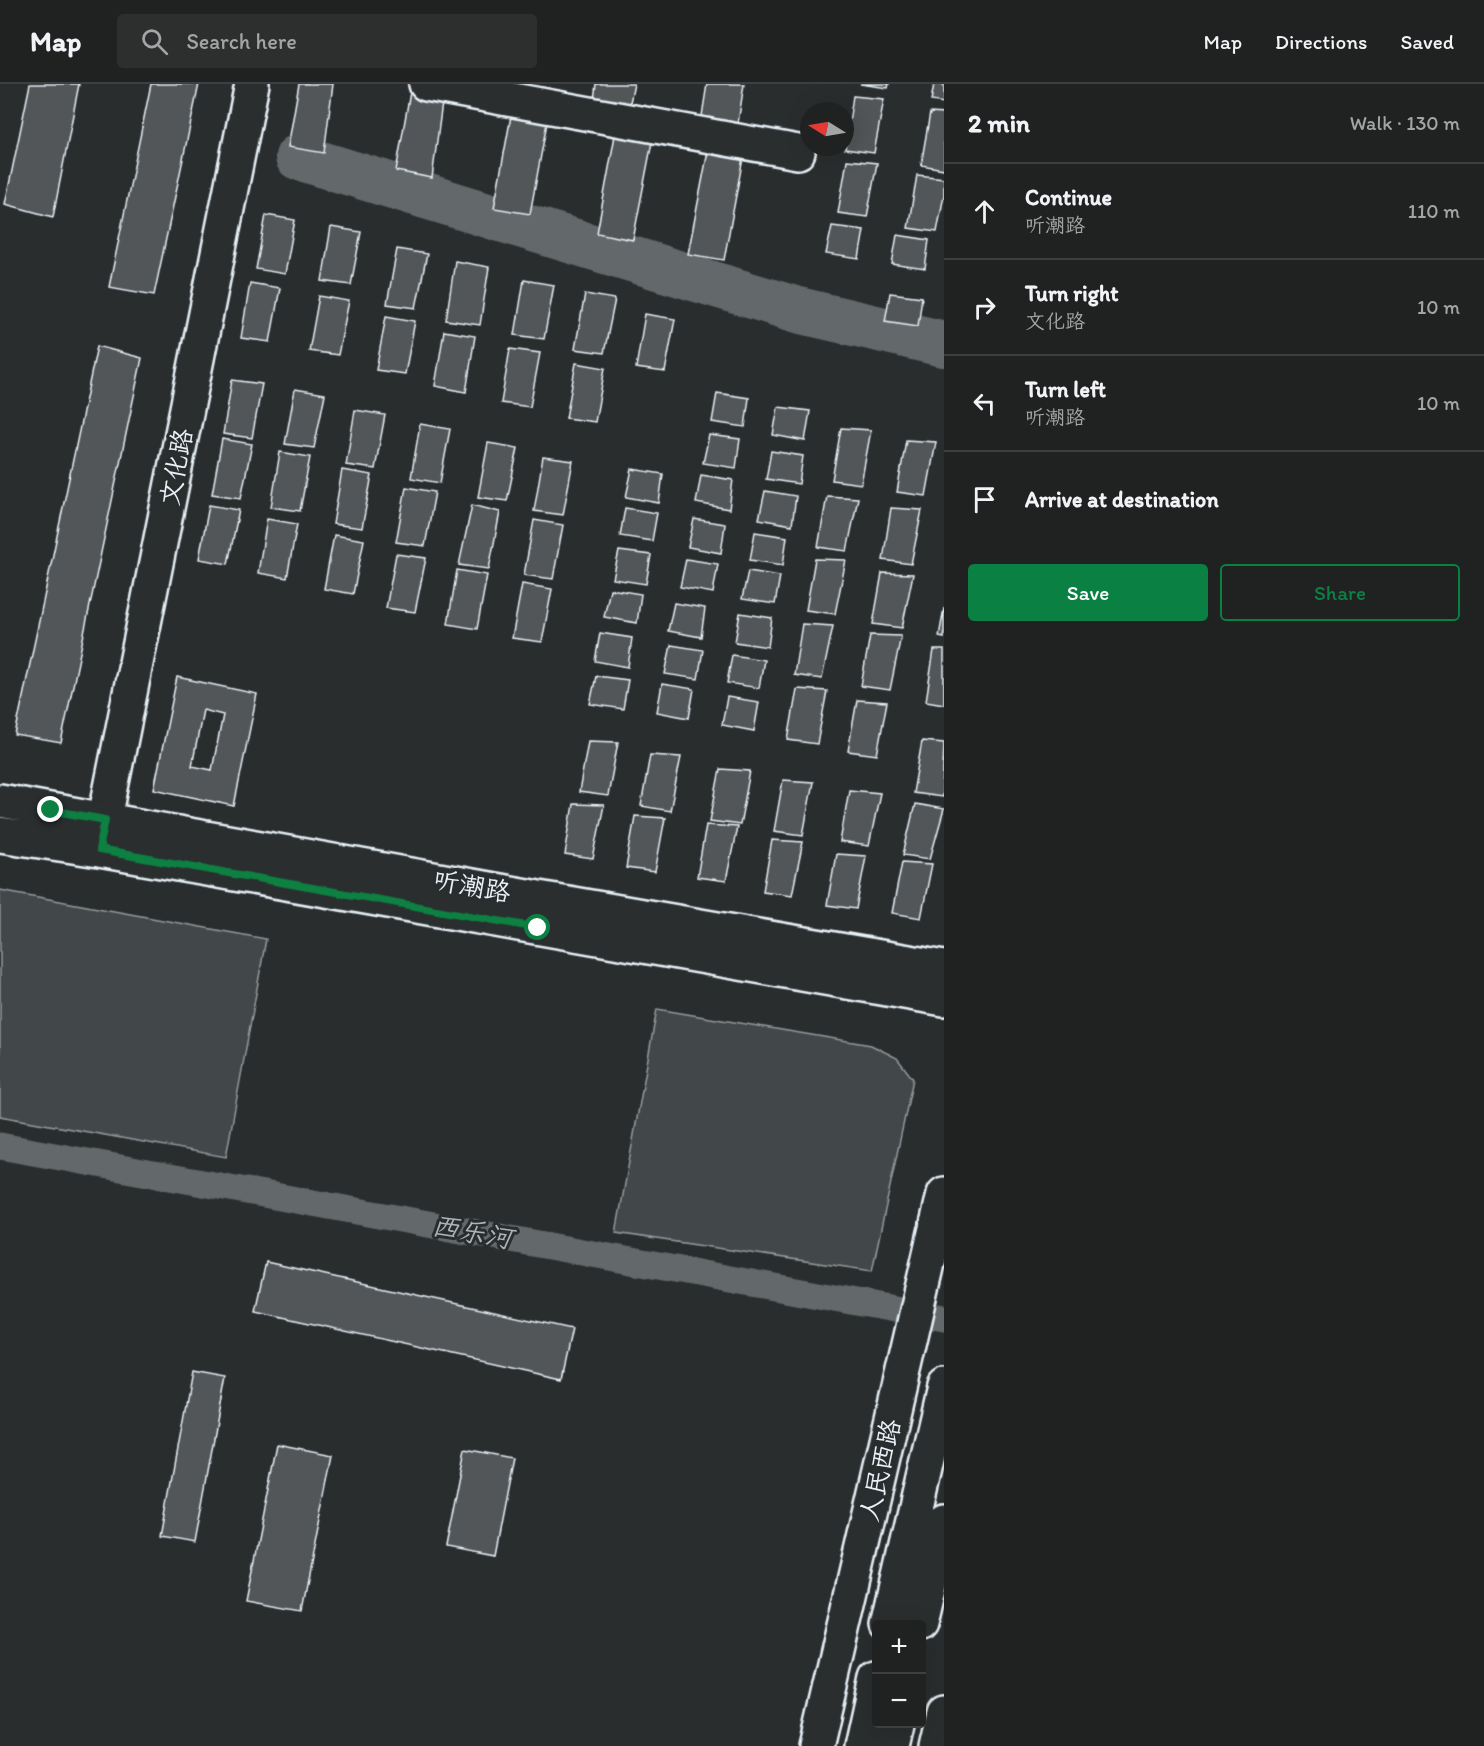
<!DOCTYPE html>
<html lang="en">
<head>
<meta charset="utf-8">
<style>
	:root { --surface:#202222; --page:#2d2f2f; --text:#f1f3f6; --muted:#a2a4a5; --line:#3d3f40; --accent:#0b8043 }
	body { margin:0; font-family:Itim,"LXGW WenKai TC",sans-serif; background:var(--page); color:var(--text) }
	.controls { position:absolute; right:18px; bottom:18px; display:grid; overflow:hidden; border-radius:6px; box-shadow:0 6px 24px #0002 }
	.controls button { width:54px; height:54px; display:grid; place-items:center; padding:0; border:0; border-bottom:2px solid var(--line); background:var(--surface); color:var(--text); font:30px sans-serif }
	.compass { position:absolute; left:800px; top:18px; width:54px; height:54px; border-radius:50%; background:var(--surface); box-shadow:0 6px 24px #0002; rotate:281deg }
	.stop { position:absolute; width:18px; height:18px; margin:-14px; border:4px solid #0b8043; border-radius:50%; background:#fff }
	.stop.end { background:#0b8043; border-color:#fff; box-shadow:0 2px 6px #0008 }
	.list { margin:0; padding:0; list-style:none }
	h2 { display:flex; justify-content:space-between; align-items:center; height:78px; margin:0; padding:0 24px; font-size:26px }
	h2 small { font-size:20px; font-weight:400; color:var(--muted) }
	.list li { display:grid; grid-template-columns:39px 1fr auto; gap:18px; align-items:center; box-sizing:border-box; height:96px; padding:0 24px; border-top:2px solid var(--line) }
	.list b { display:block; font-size:22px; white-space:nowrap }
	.list p { margin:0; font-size:20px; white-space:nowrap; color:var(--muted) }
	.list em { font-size:20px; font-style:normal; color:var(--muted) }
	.actions { display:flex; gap:12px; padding:18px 24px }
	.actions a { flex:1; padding:14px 0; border:2px solid var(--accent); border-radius:6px; text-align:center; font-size:21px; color:var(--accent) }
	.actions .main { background:var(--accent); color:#fff }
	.icon { flex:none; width:33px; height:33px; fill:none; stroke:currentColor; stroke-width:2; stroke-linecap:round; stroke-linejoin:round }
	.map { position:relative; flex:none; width:944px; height:1662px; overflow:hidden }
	header { display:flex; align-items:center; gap:36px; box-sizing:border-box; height:84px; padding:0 30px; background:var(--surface); border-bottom:2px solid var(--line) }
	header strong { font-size:28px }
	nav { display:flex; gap:33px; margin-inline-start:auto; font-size:21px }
	.search { width:420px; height:54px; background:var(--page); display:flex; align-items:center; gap:15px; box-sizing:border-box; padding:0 21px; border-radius:6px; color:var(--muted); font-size:22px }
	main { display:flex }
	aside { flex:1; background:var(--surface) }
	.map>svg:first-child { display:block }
	.green { fill:#424648; stroke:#959ca0; stroke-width:1.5 }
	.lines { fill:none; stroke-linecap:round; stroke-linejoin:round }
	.canal { stroke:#63686b; stroke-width:27 }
	.river { stroke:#63686b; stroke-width:46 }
	.building { fill:#535759; stroke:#e8f1f8; stroke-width:1.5; fill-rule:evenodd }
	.minor-casing { stroke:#e8f1f8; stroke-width:38 }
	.major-casing { stroke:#e8f1f8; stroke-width:38 }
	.minor { stroke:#2a2d2e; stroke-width:33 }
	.major { stroke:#2a2d2e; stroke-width:33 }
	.route { stroke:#0b8043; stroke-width:8 }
	.labels { text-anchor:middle; stroke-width:6; stroke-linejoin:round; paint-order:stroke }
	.street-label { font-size:26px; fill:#e8f1f8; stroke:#2a2d2e }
	.water-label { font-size:27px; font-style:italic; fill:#acb3b9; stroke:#2a2d2e }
</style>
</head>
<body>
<header>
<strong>Map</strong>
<div class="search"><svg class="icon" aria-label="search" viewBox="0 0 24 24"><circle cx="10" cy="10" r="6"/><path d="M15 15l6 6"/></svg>Search here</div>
<nav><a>Map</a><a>Directions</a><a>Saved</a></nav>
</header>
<main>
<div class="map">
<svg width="944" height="1662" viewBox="0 0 944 1662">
	<rect width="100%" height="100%" fill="#2a2d2e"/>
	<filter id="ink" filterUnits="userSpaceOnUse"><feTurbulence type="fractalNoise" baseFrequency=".0167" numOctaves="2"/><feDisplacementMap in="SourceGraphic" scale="12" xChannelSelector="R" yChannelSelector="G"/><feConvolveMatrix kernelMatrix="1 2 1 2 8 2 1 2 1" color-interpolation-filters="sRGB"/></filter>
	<g filter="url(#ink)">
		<path class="green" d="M0,806l266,49 -40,218 -226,-41z
			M657,925l214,36 26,13 16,21 -41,192 -256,-38z"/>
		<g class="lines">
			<path class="canal" d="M0,1062l944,172"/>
			<path class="river" d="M298,73l500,153 146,34"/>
		</g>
		<path class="building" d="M30,0h49l-26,133 -48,-13z
			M151,0h48l-45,211 -45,-8z
			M299,0h34l-9,69 -36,-6z
			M596,0h38l-5,23 -35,-7z
			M707,0h37l-6,39 -36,-7z
			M860,0h29l-1,4z
			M934,0h10v19l-13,-2z
			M410,8l32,11 -10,75 -36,-7z
			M853,12l31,3 -10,54 -29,-4z
			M513,21l36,7 -19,102 -36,-6z
			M930,29l14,1v55l-23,-4z
			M616,46l37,7 -20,103 -36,-7z
			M708,67l35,7 -19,102 -36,-6z
			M847,76l30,3 -10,54 -29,-4z
			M917,91l27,3v17l-7,37 -29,-4z
			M266,131l29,5 -10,54 -29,-5z
			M832,142l32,4 -5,29 -33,-5z
			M331,143l30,5 -10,53 -29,-4z
			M897,151l32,5 -4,29 -33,-5z
			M397,165l30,5 -11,54 -29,-4z
			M455,177l34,6 -9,58 -34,-5z
			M524,196l30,5 -10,54 -29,-4z
			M250,199l30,5 -10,54 -29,-4z
			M890,209l32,4 -4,29 -33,-5z
			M585,210l30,5 -11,54 -29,-4z
			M319,212l30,5 -11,54 -29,-4z
			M645,230l30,5 -10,53 -29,-4z
			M386,232l29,5 -10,53 -29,-4z
			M444,247l31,5 -9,56 -31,-6z
			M97,262l45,12 -81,385 -46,-8z
			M510,265l30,4 -10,54 -29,-4z
			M576,279l29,5 -10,54 -29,-4z
			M232,296l30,4 -10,54 -29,-4z
			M295,305l30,5 -11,54 -29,-4z
			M717,309l32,5 -4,29 -33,-5z
			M778,323l32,4 -5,30 -32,-6z
			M355,326l30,5 -10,54 -29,-4z
			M420,340l30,5 -10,54 -29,-5z
			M841,344l30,2 -10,54 -29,-4z
			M709,351l31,4 -4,29 -33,-5z
			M222,355l30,5 -11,54 -29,-4z
			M906,356l30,2 -10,54 -29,-4z
			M488,359l30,5 -11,53 -29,-4z
			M771,367l32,5 -4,28 -33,-5z
			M280,368l30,5 -10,54 -29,-4z
			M543,373l30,4 -10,54 -29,-4z
			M632,385l31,5 -4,29 -33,-6z
			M342,386l30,5 -10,53 -29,-4z
			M701,391l32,5 -4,29 -33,-6z
			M406,403l29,5 -10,54 -29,-4z
			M765,407l31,5 -4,29 -33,-6z
			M827,412l31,2 -11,53 -29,-4z
			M209,421l30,5 -11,54 -29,-5z
			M472,421l28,7 -11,57 -30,-4z
			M625,424l32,5 -5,28 -32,-5z
			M891,424l31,2 -11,54 -28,-4z
			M267,435l30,5 -10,54 -29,-5z
			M694,435l31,5 -4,29 -33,-6z
			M534,436l29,5 -10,54 -29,-4z
			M755,448l32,5 -4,28 -33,-5z
			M334,451l30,5 -11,54 -29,-5z
			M619,467l32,4 -5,29 -33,-5z
			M396,470l30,4 -11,54 -29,-4z
			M686,475l32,5 -5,29 -33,-6z
			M815,475l31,1 -11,54 -29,-4z
			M457,486l30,5 -10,54 -29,-5z
			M748,487l32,5 -5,28 -33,-5z
			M882,489l31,1 -11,54 -29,-4z
			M522,500l30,5 -10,53 -30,-4z
			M610,505l31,5 -4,29 -33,-6z
			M674,519l31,5 -4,29 -33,-6z
			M944,524v30l-5,-1z
			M740,529l32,5 -4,29 -33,-5z
			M802,540l31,2 -11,53 -28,-4z
			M600,549l32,5 -4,29 -33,-6z
			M870,551l31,1 -11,54 -29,-4z
			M671,561l32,5 -5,29 -33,-5z
			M934,566h10v54l-18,-3z
			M732,571l32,5 -5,28 -32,-5z
			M596,592l32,4 -5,29 -33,-5z
			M177,593l80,17 -23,112 -80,-17zM203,626l20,5 -11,55 -20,-4z
			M662,600l32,5 -5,29 -32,-6z
			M797,605l30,2 -10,53 -29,-4z
			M727,613l32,5 -5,29 -32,-6z
			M857,616l30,2 -10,53 -29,-4z
			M588,657l30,1 -10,54 -29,-4z
			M922,657l22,2 -2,54 -29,-4z
			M650,671l31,2 -11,54 -29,-5z
			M720,685l30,2 -10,54 -30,-4z
			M783,696l30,2 -10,53 -29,-4z
			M849,706l31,3 -11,53 -29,-4z
			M573,720l31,1 -11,54 -28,-4z
			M915,720l29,5 -14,50 -27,-4z
			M635,732l30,2 -10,54 -29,-4z
			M706,741l31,2 -11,54 -29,-4z
			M772,756l31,2 -11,53 -29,-4z
			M836,770l30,2 -10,53 -29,-4z
			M902,778l30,2 -11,54 -29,-5z
			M266,1178l306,67 -11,50 -306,-68z
			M192,1288l33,6 -30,164 -33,-6z
			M277,1360l56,11 -31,156 -56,-10z
			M465,1365l47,9 -19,98 -47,-9z"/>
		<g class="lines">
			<g class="minor-casing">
				<path id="minor" d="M426,0l372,68
					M99,764l153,-764
					M816,1662l128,-552
					M936,1662l8,-34"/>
			</g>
			<g class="major-casing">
				<path id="major" d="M0,717l544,98 400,69
					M0,751l99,15 845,149
					M889,1540l55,-237
					M920,1540l24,-103
					M861,1662l15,-68
					M892,1662l5,-22"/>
			</g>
			<use href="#minor" class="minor"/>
			<use href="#major" class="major"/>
		</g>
	</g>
	<g class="lines" filter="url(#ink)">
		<path class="route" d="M51,726l54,10 -6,30 439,78"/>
	</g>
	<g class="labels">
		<g class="street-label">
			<text transform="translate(176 383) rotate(-79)" y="9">文化路</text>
			<text transform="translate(472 802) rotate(10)" y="9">听潮路</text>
			<text transform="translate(880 1386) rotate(-77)" y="9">人民西路</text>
		</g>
		<g class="water-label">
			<text transform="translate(472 1148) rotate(10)" y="9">西乐河</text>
		</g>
	</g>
</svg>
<div class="controls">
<button>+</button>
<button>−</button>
</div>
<svg class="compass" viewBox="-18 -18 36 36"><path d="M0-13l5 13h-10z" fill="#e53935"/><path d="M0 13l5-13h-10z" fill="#a2a4a5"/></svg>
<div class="stop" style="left:538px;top:844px"></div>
<div class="stop end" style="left:51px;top:726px"></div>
</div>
<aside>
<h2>2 min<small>Walk · 130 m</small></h2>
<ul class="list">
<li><svg class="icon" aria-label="ahead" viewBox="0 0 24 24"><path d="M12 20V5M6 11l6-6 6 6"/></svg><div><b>Continue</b><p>听潮路</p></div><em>110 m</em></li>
<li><svg class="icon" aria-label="right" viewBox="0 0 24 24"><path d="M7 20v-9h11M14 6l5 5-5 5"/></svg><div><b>Turn right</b><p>文化路</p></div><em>10 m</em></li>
<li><svg class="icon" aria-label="left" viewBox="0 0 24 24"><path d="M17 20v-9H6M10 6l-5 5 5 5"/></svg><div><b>Turn left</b><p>听潮路</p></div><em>10 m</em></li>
<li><svg class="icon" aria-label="arrive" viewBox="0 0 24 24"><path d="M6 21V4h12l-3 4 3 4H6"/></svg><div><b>Arrive at destination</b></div></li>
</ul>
<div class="actions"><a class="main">Save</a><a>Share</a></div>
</aside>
</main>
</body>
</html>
